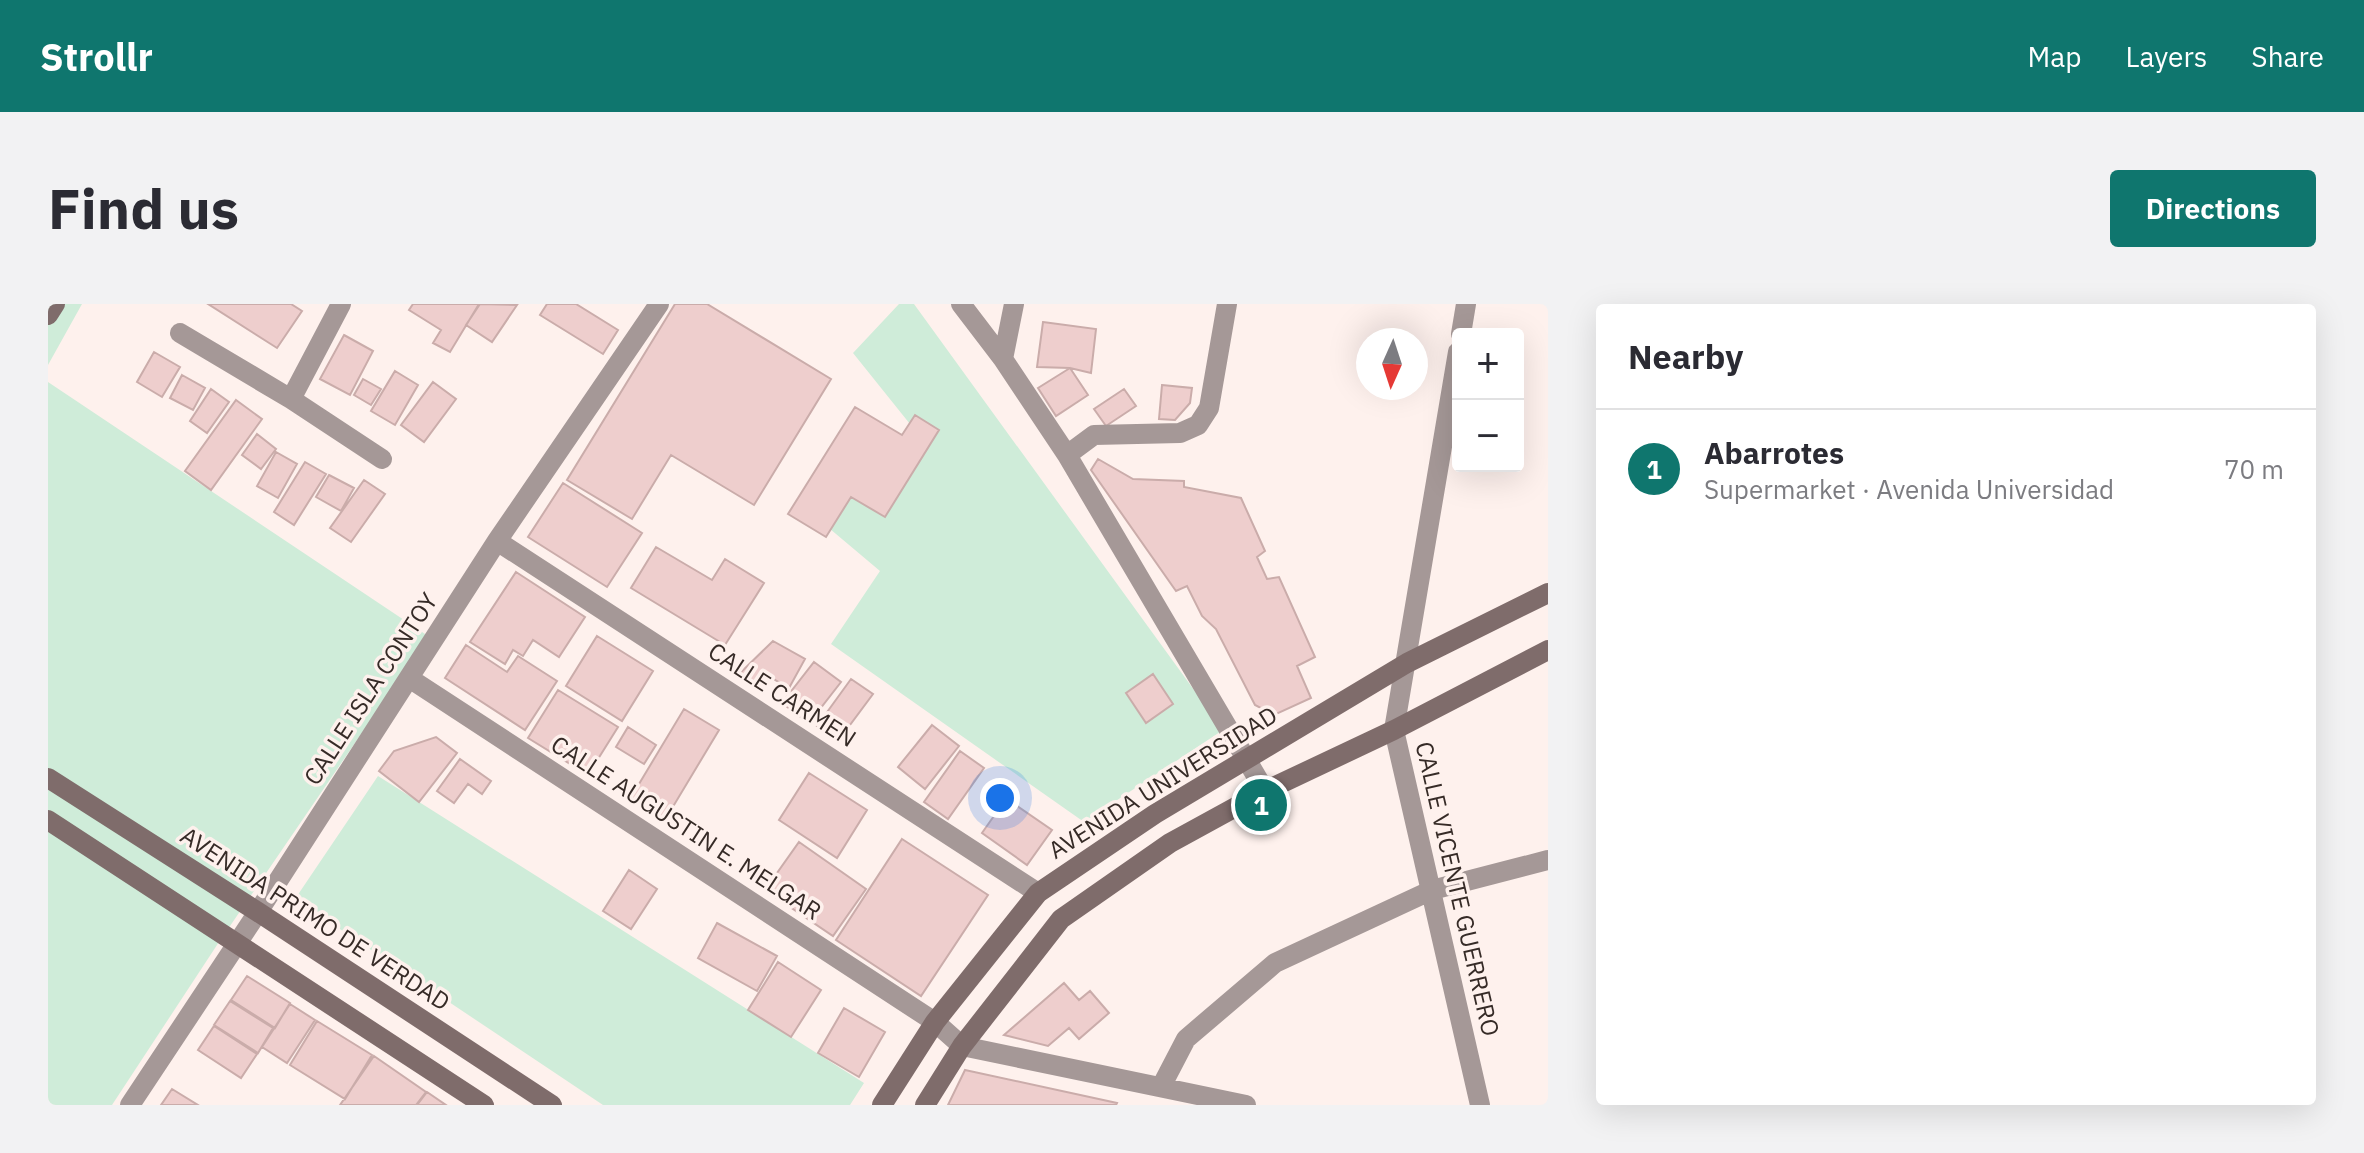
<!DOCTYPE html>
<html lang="en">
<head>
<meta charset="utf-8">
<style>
	:root { --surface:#fff; --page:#f2f2f3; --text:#2b2b33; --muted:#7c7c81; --line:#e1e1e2; --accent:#0f766e }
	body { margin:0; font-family:"IBM Plex Sans",sans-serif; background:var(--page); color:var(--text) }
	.controls { position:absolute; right:24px; top:24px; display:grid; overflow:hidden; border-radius:8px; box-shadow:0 8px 32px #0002 }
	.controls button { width:72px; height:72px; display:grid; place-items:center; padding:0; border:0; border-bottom:2px solid var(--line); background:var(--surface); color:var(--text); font:40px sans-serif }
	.compass { position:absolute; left:1308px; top:24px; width:72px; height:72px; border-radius:50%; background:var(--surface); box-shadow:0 8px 32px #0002; rotate:183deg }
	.you { position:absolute; left:952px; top:494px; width:28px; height:28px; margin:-20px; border:6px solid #fff; border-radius:50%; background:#1a73e8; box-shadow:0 0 0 12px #1a73e833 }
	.badge { display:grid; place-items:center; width:52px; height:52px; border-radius:50%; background:var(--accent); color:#fff; font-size:26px; font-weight:700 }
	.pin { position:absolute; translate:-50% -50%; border:4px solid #fff; box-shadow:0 2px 8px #0006 }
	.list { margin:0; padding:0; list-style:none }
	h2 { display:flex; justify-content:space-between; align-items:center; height:104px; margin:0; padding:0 32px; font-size:34px }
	h2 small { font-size:26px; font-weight:400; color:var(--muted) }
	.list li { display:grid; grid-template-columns:52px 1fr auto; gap:24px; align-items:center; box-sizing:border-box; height:120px; padding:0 32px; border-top:2px solid var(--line) }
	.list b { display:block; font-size:30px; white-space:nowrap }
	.list p { margin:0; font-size:26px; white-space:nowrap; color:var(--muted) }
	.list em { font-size:26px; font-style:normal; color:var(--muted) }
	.map { position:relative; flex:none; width:1500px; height:801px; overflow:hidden; border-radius:8px }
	header { display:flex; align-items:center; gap:48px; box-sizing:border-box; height:112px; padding:0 40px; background:var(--accent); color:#fff }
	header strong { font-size:38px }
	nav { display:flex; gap:44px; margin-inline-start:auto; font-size:28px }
	.intro { display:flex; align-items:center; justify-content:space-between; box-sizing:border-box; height:192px; padding:0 48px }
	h1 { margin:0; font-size:56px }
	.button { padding:20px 36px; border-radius:8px; background:var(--accent); color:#fff; font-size:28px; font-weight:700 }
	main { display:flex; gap:48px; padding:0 48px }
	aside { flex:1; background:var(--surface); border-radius:8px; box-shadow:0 8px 32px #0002 }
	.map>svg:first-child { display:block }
	.green { fill:#cfecd9 }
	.building { fill:#eececd; stroke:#caacaa; stroke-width:2 }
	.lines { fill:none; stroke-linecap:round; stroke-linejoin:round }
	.street { stroke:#a59897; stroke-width:20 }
	.secondary { stroke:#7f6c6b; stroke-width:20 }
	.labels { text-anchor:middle; stroke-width:7; stroke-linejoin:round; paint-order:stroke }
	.street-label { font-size:24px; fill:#362b27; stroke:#fef1ed }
</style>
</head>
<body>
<header>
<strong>Strollr</strong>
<nav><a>Map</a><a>Layers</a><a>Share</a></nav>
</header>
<div class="intro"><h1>Find us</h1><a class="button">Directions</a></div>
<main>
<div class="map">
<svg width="1500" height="801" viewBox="0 0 1500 801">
	<rect width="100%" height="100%" fill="#fef1ed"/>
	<path class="green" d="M0,0h34l-34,61z
		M851,0h15l309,426 -139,92 -253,-178 49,-73 -63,-53 105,-79 -69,-86z
		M0,78l380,254 -211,309 -105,160h-64z
		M330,472l486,307 -14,22h-247l-308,-206z"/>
	<path class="building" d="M160,0h83l11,7 -25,37z
		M365,0h66l-29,48 -17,-9 8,-13 -32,-20z
		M432,0l37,1 -25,37 -26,-17z
		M499,0h29l42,26 -15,24 -63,-39z
		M627,0h32l124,75 -77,126 -83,-50 -39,64 -65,-39z
		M995,18l53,7 -5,44 -21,-5 -33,-1z
		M296,31l29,16 -23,44 -30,-16z
		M106,48l26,15 -18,30 -25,-15z
		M1022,64l18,27 -32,21 -18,-28z
		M347,67l23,14 -23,40 -24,-14z
		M134,71l23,13 -12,22 -23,-12z
		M315,75l18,10 -10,16 -17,-10z
		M385,78l23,17 -32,43 -23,-17z
		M1114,81l30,3 -2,15 -15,17 -16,-1z
		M163,85l18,13 -22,31 -17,-12z
		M1076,85l12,17 -30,20 -12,-17z
		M188,96l26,19 -51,71 -26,-19z
		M807,103l47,28 13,-20 24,15 -54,87 -34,-20 -25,40 -38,-23z
		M209,130l19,15 -15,20 -19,-14z
		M228,148l21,12 -19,34 -21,-12z
		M1050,155l35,20 51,2v6l57,11 24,53 -8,6 10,22 12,-2 36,80 -18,9 14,32 -37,17 -19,-10 -39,-76 -14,-13 -15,-30 -11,5 -85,-121z
		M257,158l21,12 -32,51 -20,-13z
		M281,171l25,13 -13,23 -25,-14z
		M316,176l21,14 -34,48 -21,-14z
		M515,179l79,50 -35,54 -79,-50z
		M608,243l56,33 13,-21 39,24 -39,62 -94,-57z
		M468,268l69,45 -26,40 -26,-17 -10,16 -10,-6 -8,14 -35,-22z
		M549,332l56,35 -31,50 -56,-35z
		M725,337l32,18 -16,29 -19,-11 -12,11 -20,-13z
		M418,341l41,27 11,-16 39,25 -32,49 -80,-52z
		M766,358l27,20 -32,41 -27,-20z
		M1105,370l20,30 -27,19 -20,-30z
		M803,375l22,15 -35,47 -21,-15z
		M510,386l60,37 -30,48 -60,-37z
		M636,405l35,21 -54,90 -35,-21z
		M884,421l27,21 -34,43 -27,-22z
		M580,423l28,18 -12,19 -28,-17z
		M388,433l21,16 -38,49 -40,-31 15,-20z
		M912,447l24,17 -36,51 -24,-17z
		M412,455l31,22 -9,13 -14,-10 -14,19 -17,-12z
		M761,469l58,37 -30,48 -58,-38z
		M950,489l54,37 -25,35 -45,-32 14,-20 -8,-5z
		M854,535l86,56 -67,101 -85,-56z
		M751,538l67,47 -33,47 -68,-46z
		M581,566l28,19 -26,40 -28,-18z
		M669,619l60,33 -20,35 -59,-33z
		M730,658l43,28 -30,47 -43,-27z
		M199,672l43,27 -15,25 -44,-28z
		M1016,679l15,17 11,-9 19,22 -30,26 -10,-11 -21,18 -44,-11z
		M182,697l43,27 -15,25 -44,-28z
		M242,700l25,16 -28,43 -25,-16z
		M796,704l41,24 -26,45 -41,-24z
		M269,717l55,34 -27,44 -55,-34z
		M166,722l43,28 -16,24 -43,-28z
		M326,752l52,36 -10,13h-76z
		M917,766l152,33 -1,2h-168z
		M124,785l26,16h-37z
		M379,788l19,13h-29z"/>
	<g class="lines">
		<path class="street" d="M913,0l42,55 64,96 198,336
			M132,29l111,66 91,60
			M1413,30l5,-30
			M1410,48l-64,378 86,375
			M955,55l11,-55
			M243,95l50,-95
			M1019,151l27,-20 86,-2 18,-8 11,-17 18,-104
			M449,237l541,352
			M361,374l526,344 27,24 284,59
			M1113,783l25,-48 89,-76 157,-73 116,-30
			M82,801l128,-193 239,-371 162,-237"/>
		<path class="secondary" d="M0,11l7,-11
			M0,474l210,134 294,193
			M0,516l436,285
			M834,801l53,-83 103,-129 117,-79 252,-151 141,-70
			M877,801l37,-59 99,-127 109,-76 95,-52 129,-61 154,-80"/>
	</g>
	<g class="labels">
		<g class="street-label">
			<text transform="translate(323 385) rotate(-57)" y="8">CALLE ISLA CONTOY</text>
			<text transform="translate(734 391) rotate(33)" y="8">CALLE CARMEN</text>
			<text transform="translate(1115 479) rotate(-32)" y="8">AVENIDA UNIVERSIDAD</text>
			<text transform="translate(638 524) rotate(33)" y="8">CALLE AUGUSTIN E. MELGAR</text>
			<text transform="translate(1409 585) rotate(77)" y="8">CALLE VICENTE GUERRERO</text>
			<text transform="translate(267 615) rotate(33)" y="8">AVENIDA PRIMO DE VERDAD</text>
		</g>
	</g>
</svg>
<div class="controls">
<button>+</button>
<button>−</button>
</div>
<svg class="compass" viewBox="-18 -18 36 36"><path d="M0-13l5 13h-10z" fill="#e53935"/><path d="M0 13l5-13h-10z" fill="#7c7c81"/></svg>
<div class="you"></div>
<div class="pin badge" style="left:1213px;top:501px">1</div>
</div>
<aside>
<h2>Nearby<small></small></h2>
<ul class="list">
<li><span class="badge">1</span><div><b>Abarrotes</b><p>Supermarket · Avenida Universidad</p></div><em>70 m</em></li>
</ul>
</aside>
</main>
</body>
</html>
